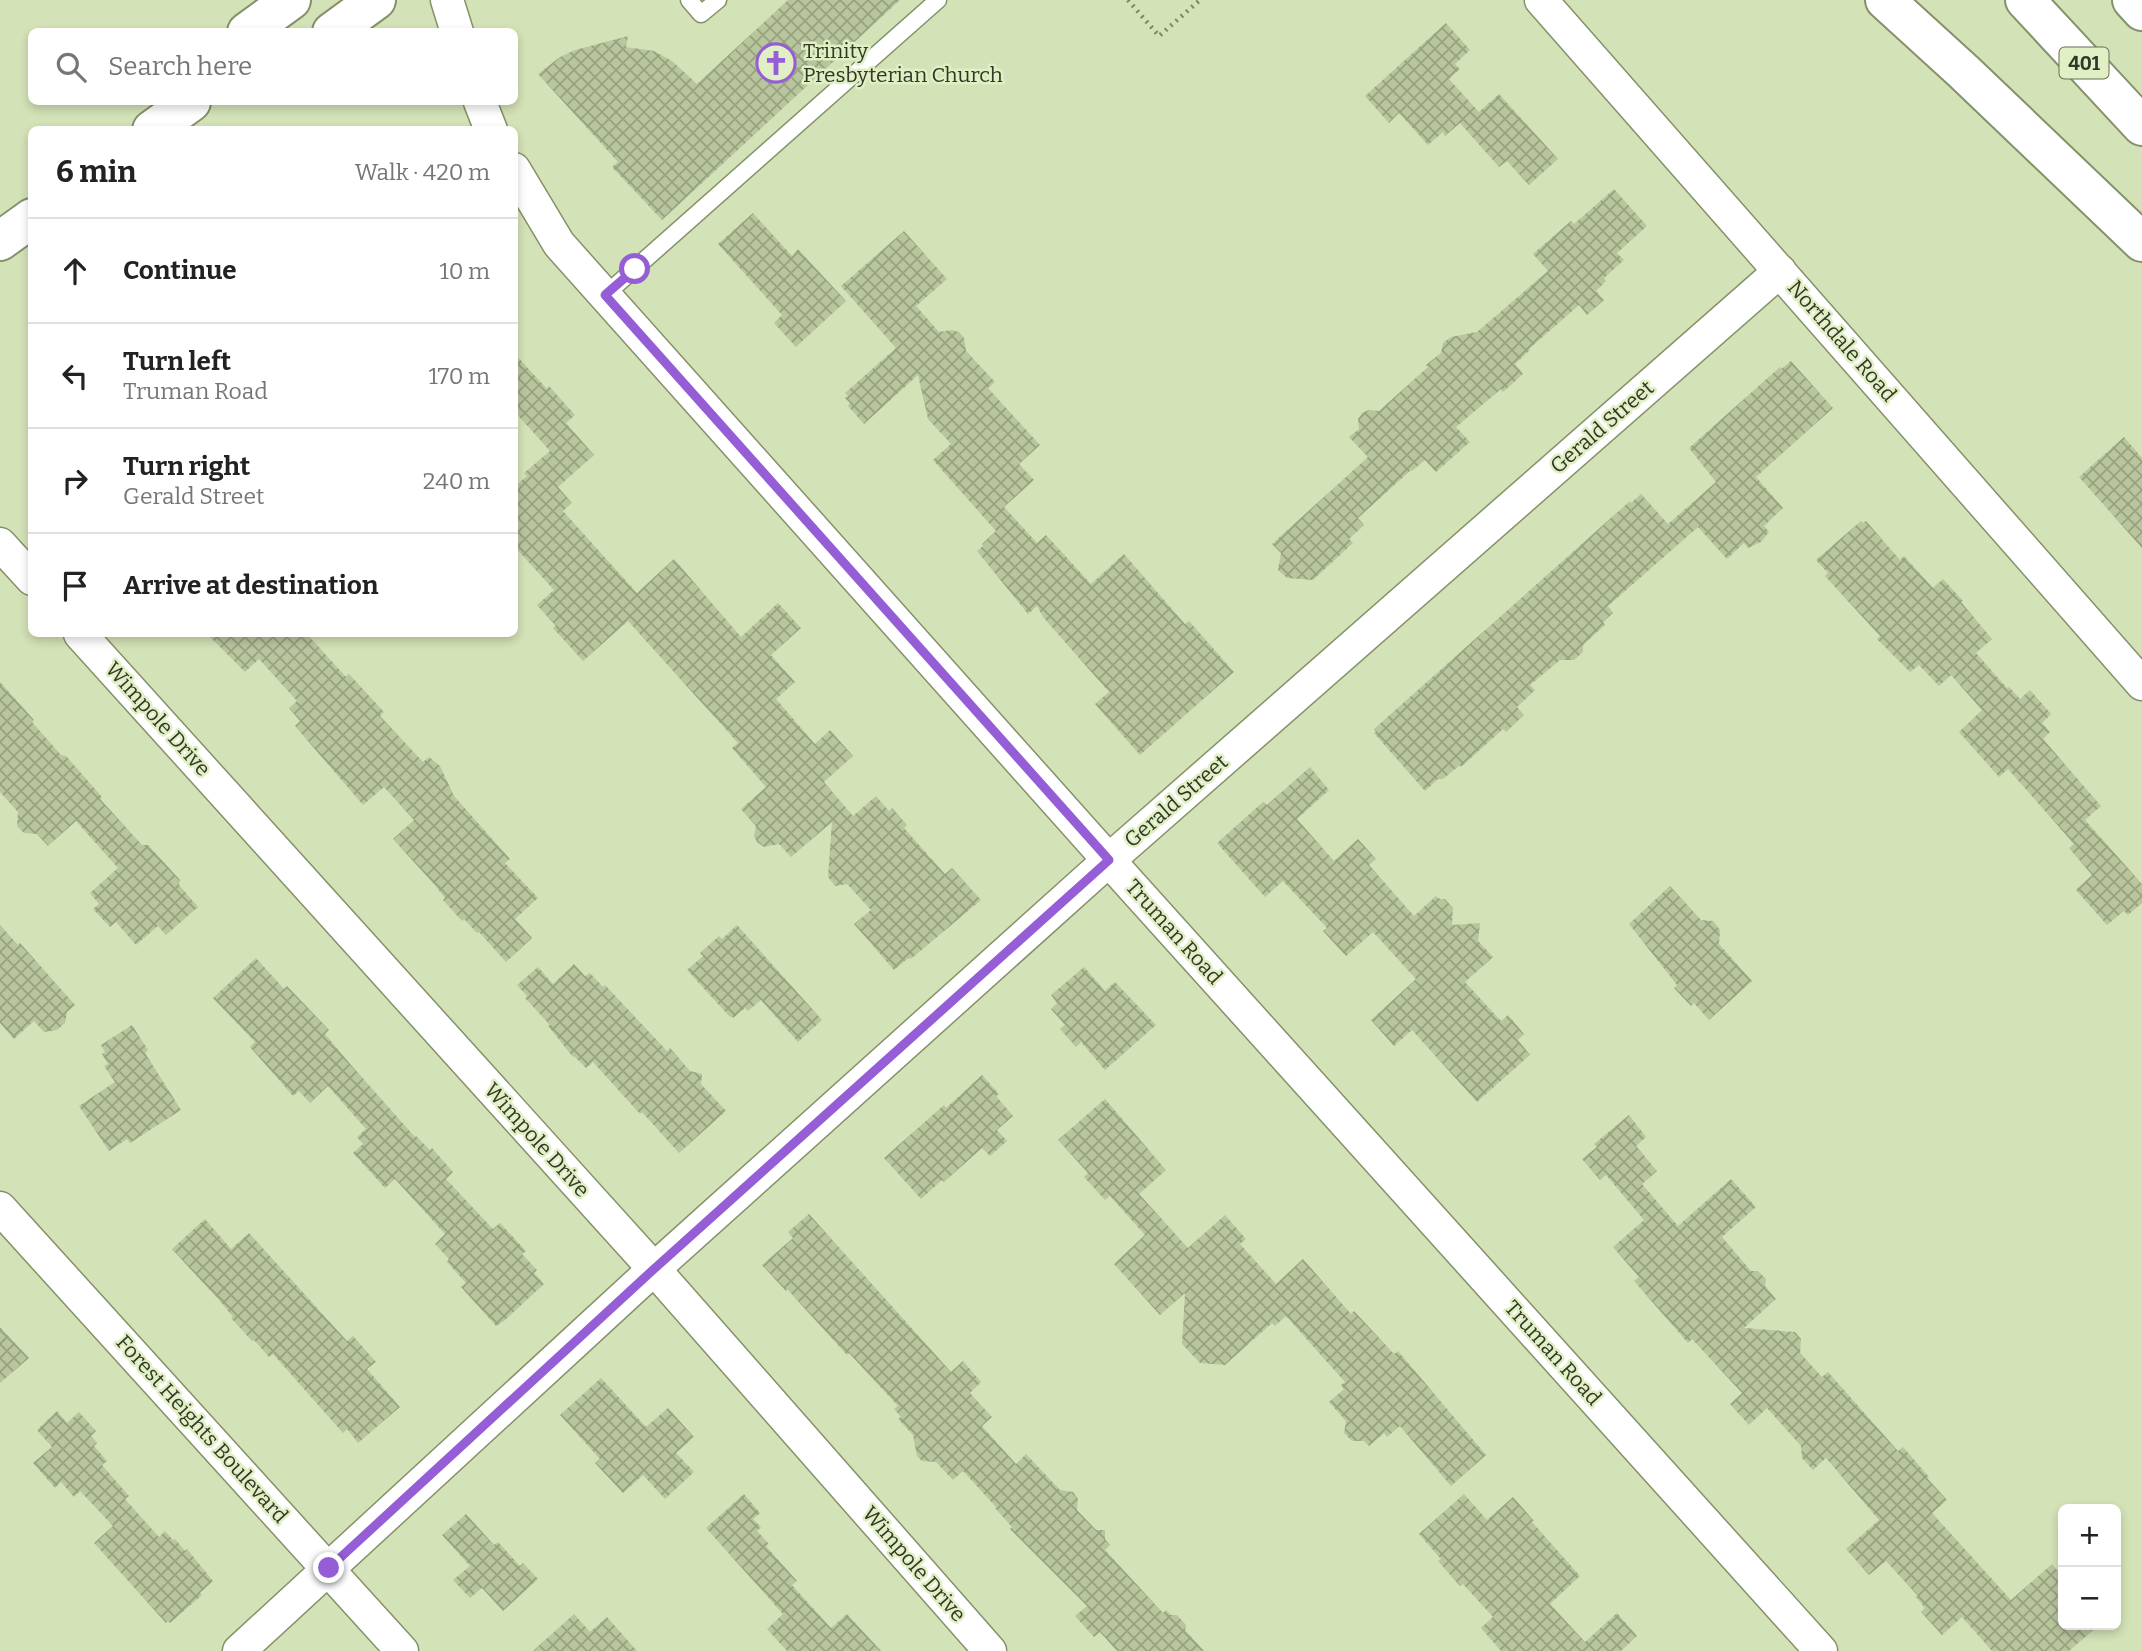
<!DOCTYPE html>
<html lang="en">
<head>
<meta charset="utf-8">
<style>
	:root { --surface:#fff; --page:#f2f2f2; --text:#222; --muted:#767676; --line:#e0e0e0 }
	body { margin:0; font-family:Bitter,serif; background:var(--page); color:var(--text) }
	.controls { position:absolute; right:21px; bottom:21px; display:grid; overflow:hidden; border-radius:10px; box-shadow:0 4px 10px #0003 }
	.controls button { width:63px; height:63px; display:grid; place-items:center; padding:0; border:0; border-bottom:2px solid var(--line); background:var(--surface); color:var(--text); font:35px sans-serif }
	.stop { position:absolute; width:21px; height:21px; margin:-16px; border:5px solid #955ed6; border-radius:50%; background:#fff }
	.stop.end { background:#955ed6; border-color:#fff; box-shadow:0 2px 7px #0008 }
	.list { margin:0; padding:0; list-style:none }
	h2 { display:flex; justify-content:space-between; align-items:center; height:91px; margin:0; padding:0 28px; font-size:30px }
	h2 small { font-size:23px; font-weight:400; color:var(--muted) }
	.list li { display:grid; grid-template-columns:46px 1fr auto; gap:21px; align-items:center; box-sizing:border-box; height:105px; padding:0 28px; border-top:2px solid var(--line) }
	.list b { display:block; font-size:26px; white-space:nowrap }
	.list p { margin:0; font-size:23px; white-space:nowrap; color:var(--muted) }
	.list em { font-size:23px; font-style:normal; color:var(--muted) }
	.icon { flex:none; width:38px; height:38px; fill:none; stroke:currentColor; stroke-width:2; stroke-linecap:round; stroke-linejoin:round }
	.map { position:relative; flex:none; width:2142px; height:1651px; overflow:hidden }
	.search { position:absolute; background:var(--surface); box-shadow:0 4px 10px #0003; left:28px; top:28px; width:490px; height:77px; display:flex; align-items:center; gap:18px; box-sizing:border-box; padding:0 24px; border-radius:10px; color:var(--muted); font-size:26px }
	.panel { position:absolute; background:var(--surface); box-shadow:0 4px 10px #0003; left:28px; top:126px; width:490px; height:511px; border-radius:10px }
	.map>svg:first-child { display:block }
	.building { fill:url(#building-cross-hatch) }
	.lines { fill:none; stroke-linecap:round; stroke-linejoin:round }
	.service-casing { stroke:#85916a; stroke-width:19 }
	.minor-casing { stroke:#85916a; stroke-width:35 }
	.secondary-casing { stroke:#85916a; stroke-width:42 }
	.motorway-casing { stroke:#85916a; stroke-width:42 }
	.path { stroke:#7c8669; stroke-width:4.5; stroke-dasharray:2 5; stroke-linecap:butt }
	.service { stroke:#fff; stroke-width:16 }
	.minor { stroke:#fff; stroke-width:32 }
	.secondary { stroke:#fff; stroke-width:38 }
	.motorway { stroke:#fff; stroke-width:38 }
	.route { stroke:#955ed6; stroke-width:9 }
	.labels { text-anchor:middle; stroke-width:5; stroke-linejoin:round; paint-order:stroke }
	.shield { fill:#e1efc4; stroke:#666f56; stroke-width:2 }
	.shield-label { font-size:19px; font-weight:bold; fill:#323827 }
	.poi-label { font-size:21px; fill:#323827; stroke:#e1efc4; text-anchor:start }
	.street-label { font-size:21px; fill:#323827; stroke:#e1efc4 }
</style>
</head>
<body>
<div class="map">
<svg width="2142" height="1651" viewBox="0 0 2142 1651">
	<defs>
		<pattern id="building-cross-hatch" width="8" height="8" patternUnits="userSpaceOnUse" patternTransform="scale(1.75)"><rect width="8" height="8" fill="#b9c69d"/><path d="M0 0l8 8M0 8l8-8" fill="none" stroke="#97a280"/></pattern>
	</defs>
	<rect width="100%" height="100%" fill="#d4e2b7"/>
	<path class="building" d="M788,0h112l-238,220 -50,-53 6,-5 -80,-88 22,-17 15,-7 53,-14 -2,11 28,4 18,10 25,23z
		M1446,23l24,27 -15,14 5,5 -11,10 30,33 20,-18 59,65 -29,26 -22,-24 -8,6 -39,-44 -15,13 -2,-4 -15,13 -29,-32 -10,10 -24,-27z
		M1614,189l33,37 -30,27 7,7 -20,18 2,3 -10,10 8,9 -17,15 -8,-10 -50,44 1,1 -15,14 8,10 -20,18 -2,-3 -45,38 14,15 -34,30 -11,-12 -13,11 -1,-1 -53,48 6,7 -15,14 4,4 -40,37 -26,-2 -9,-8 3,-17 -9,-9 96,-87 -19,-20 10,-8 -1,-10 4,-6 7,-3 10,1 49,-44 -2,-2 15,-12 2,-10 8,-6 26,-5 71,-61 -15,-17 38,-33 3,3z
		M753,213l39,43 6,-7 48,52 -50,46 -22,-24 8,-8 -64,-71z
		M904,231l43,48 -31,27 23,26 13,-2 7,2 5,6 2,13 29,31 -7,6 52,57 -21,19 15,16 -30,27 33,36 9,-8 45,49 33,-30 61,70 4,-3 45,51 -94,83 -45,-51 14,-12 -66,-75 -6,-11 -9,8 -51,-63 6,-5 -1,-2 14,-13 -63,-71 18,-16 -23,-25 -10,-44 -54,49 -16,-18 2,-3 -5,-5 3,-2 -3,-3 51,-45 -55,-62z
		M514,353l33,36 2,-3 26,29 -9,8 28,32 -36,32 14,16 -9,8 74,82 37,-34 67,78 37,-34 23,25 -30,27 24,27 -19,17 39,45 15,-14 23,26 -29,26 29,34 23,-20 13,15 3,-3 15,17 -3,3 41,46 7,-6 29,32 -69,58 -5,1 -13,11 -40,-46 17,-14 -24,-26 -12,2 -7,-9 4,-55 -41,35 -12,-13 -15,3 -7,-5 -3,-6 2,-10 -15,-17 25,-22 -34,-39 6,-5 -110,-122 -45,40 -30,-33 3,-2 -19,-21 17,-15 -40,-44v-59l13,-11 -3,-3 26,-22 -36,-40z
		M1791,361l42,47 -77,69 27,31 -19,18 5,6 -8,10 -13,6 -4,-5 -17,16 -29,-32 -90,79 5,7 -10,9 2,3 -22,20v7l-9,8h-14l-30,25 5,5 -18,17 7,8 -18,17 -3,-3 -42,38 -1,-2 -17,14h-5l-13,12 -51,-58 2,-1 -2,-3 256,-228 1,2 10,-9 27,30 48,-42 -27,-34 91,-81 1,2z
		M2124,437l18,21v90l-63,-71z
		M1861,521l2,2 3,-2 34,39 4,-4 29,32 10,-9 20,22 -2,1 31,37 -16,14 31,35 2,-1 11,12 10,-9 21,24 -9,9 8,9 -7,7 58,67 -16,14 57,64v19l-14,12 -4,-4 -17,14 -31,-35 16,-15 -23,-27 5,-4 -66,-75 -9,8 -40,-45 23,-22 -31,-35 -12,11 -20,-21 -9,7 -33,-33 3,-3 -55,-60 3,-3 -12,-13z
		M207,634h100l39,43 3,-3 35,38 -4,4 43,46 6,-5 11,9 14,30 56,63 -5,4 33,35 -23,21 17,19 -26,24 -27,-30 -2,1 -13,-14 -2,2 -19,-21 2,-2 -12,-15 -40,-44 21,-19 -30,-33 -21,18 -68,-79 5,-5 -11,-13 8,-7 -38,-42 -14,13z
		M0,682l34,38 -2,2 29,33 5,1 36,41 -2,2 42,46h6l32,35 -1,5 19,22 -32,28 -8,-9 -22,19 -20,-23 -6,5 -17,-18 6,-5 -9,-11 28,-25 -42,-47 -28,25 -11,-12 -13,-1 -7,-7 1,-14 -18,-20z
		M1310,767l19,23 -32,29 37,42 24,-22 18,20 -7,6 45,51 22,-20 4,3h5l8,9 -1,17 28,-2 -2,18 15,16 -28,25 36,39 7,-6 16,19 -6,6 12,15 -53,47 -65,-72 -18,16 -23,-26 45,-41 -43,-47 -27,24 -23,-25 4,-3 -44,-47 -18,16 -48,-54 46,-41 4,3z
		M1670,886l31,34 12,1 7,9 -1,14 33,37 -43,39 -15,-17 -3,3 -17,-18 3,-3 -48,-61z
		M0,925l18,20 2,-2 55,62 -8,7 -2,11 -8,7 -13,2 -10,-11 -20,18 -14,-16z
		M737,925l85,95 -24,22 -37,-42 -13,11 -3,-3 -12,10 -2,-2 -1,1 -43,-47 16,-14 -3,-3 19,-17 3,3z
		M256,958l28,31 3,-3 42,44 -4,4 26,31 64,72 1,-1 14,14 2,-2 21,24 -7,7 47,50 7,-6 26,28 -4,3 15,16 -3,3 10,11 -40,37 -8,5 -35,-39 5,-4 -19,-21 2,-3 -14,-15 10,-10 -50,-55 -10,9 -32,-35 10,-9 -6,-7 9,-8 -38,-43 -18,17 -11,-12 -6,5 -43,-49 5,-5 -42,-44z
		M574,964l11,12 5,-3 13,14 2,-2 62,66 3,-3 20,23 12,3 -1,10 25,27 -47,42 -37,-41 -2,2 -47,-52 -7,6 -12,-12 -1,1 -25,-31 2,-1 -25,-27 2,-2 -10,-11 21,-18 15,17z
		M1084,967l21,24 10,-9 41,43 -51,45 -24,-28 -5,5 -16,-18 5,-4 -14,-16 6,-6 -6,-8z
		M132,1025l16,25 -3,3 36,57 -51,33 -3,-4 -18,12 -30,-45 36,-24 -11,-16 4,-2 -6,-10 3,-2 -4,-7z
		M982,1075l17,19 -3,2 17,20 -16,14 10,11 -17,15 -8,-8 -38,34 -2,-2 -21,19 -37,-41 60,-53 2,3z
		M1105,1099l61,71 -27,24 49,54 37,-33 21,24 -6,5 36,40 27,-25 48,55 3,-3 40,43 4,-3 88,104 -35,31 -51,-60 -13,11 -3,-4 -15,13 -5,-5h-12l-8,-8 2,-12 -17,-19 15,-13 -3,-4 4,-3 -59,-66 -11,10 -3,-3 -47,42 -25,-2 -18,-19 3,-51 -25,22 -46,-51 31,-29 -35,-39 -5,4 -21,-23 4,-4 -30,-33z
		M1629,1115l17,22 -10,9 21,25 -15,13 36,42 53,-47 25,28 -34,30 29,34h7l8,8 -1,7 11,13 -32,29 51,4 6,7 -1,14 22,24 6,-5 70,79 5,-4 26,30 -2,1 20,22 -15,13 79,87 41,-36 11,13v48h36l-30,26h-77l-30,-34 -20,18 -21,-23 4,-4 -9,-11 2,-1 -32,-35 -17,14 -23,-26 33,-29 -53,-62 -13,12 -11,-12 -1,-12 -34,-38 -18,17 -19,-21 12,-11 -50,-54 -4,4 -54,-62 5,-4 -26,-30 31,-27 -38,-45 -6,5 -18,-21 15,-12 -3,-3z
		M809,1214l142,158 12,-11 18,21 -11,11 22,24 -10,9 34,38 10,-10 34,36 13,2 5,7 -1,11 19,20h9v9l5,6 -5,5 58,63 3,-3 5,5h6l9,10 -1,5 19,21h-87l-17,-19 -6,5 -19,-21 12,-10 -77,-77 2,-2 -17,-19 1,-1 -33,-36 -10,9 -17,-18 -14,-1 -5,-5 -4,-21 -15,-16 3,-2 -7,-8 4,-3 -49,-53 -2,2 -60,-66 -1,2 -24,-26 31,-27 -5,-6z
		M205,1219l26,30 18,-16 98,108 6,-5 23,26 -9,7 33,38 -42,36 -11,-14 -4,4 -70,-79 -4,3 -15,-17 -2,1 -21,-23 2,-1 -14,-17 -47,-51z
		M0,1327l29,31 -29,25z
		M601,1378l45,49 22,-19 26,29 -18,16 18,19 -29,27 -22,-24 -20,18 -28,-30 5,-4 -40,-44z
		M57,1411l10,12 12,-11 17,19 -5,5 6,7 -3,3 13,15 -5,4 27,31 -4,3 34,38 6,-6 8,9 2,-1 10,12 2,-2 26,32 -13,12 2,2 -32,28 -2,-2 -2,2 -72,-80 19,-17 -33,-35 -6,6 -13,-15 -6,6 -22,-25 19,-16 -15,-17z
		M744,1494l16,19 -7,6 8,8 -4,4 12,13 -3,2 31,35 -5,4 39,43 16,-14 34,37h-94l-20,-22 16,-15 -77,-86z
		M1464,1494l23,26 26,-23 21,24 -2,1 48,54 -30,28 35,38 32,-29 20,23 -16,15h-120l-20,-23 12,-11 -30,-33 -3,2 -22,-25 3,-2 -22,-25z
		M466,1514l28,31 4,-3 22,24 3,-3 15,16 -35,32 -21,-23 -12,10 -17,-18 17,-14 -28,-31z
		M574,1614l16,18 17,-15 30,34h-104z"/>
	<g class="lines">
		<g class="service-casing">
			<path id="service" d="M689,0l12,14 17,-14
				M605,295l333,-295"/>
		</g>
		<g class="minor-casing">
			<path id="minor" d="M447,0l10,32
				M1541,0l601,684
				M480,102l11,28
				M514,169l45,75 571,640 691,767
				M0,544l32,35
				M80,634l574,635 336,382
				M0,1208l402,443
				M239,1651l415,-382 455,-409 671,-589"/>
		</g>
		<g class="secondary-casing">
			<path id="secondary" d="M247,32l44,-32
				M332,32l44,-32
				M152,130l39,-28
				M0,241l32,-23"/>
		</g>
		<g class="motorway-casing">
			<path id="motorway" d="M1885,0l79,72 178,170
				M2025,0l117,126
				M2132,0l10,11"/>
		</g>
		<path class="path" d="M1128,0l31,36 41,-36"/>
		<use href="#service" class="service"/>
		<use href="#minor" class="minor"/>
		<use href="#secondary" class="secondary"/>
		<use href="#motorway" class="motorway"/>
	</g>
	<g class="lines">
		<path class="route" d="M329,1568l325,-299 455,-409 -504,-565 30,-26"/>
	</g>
	<defs>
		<g id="church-ring" transform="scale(2.0125)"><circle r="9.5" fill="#e1efc4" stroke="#955ed6" stroke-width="1.5"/><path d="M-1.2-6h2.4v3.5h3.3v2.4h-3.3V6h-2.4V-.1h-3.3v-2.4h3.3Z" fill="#955ed6"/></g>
	</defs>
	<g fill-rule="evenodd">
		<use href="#church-ring" x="776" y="63"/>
	</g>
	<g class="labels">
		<rect class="shield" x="2059.5" y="47.5" width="49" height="31" rx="5"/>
		<g class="shield-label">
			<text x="2084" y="70">401</text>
		</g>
		<g class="poi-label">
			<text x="803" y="58">Trinity<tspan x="803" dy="24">Presbyterian Church</tspan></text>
		</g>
		<g class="street-label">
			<text transform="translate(1842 341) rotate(49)" y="7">Northdale Road</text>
			<text transform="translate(1602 427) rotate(-41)" y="7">Gerald Street</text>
			<text transform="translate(158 719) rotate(48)" y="7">Wimpole Drive</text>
			<text transform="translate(1176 801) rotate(-41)" y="7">Gerald Street</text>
			<text transform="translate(1174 932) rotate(48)" y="7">Truman Road</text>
			<text transform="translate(537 1140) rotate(48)" y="7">Wimpole Drive</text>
			<text transform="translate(1553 1353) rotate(48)" y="7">Truman Road</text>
			<text transform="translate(202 1429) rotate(48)" y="7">Forest Heights Boulevard</text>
			<text transform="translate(914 1564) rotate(49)" y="7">Wimpole Drive</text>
		</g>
	</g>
</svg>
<div class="controls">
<button>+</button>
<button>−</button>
</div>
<div class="stop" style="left:635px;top:269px"></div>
<div class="stop end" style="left:329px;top:1568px"></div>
<div class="search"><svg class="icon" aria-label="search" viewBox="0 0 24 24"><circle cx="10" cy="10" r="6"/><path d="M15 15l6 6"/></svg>Search here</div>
<section class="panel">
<h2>6 min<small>Walk · 420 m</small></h2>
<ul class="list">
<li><svg class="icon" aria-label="ahead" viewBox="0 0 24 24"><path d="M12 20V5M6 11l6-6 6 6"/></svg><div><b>Continue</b></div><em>10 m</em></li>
<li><svg class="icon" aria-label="left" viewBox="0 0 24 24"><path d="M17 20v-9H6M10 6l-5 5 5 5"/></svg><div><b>Turn left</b><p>Truman Road</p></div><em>170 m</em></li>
<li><svg class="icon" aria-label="right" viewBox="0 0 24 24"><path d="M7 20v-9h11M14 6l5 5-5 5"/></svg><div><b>Turn right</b><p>Gerald Street</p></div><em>240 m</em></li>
<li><svg class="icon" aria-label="arrive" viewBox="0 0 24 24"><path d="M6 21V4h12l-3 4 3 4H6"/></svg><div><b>Arrive at destination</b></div></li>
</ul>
</section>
</div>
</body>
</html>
